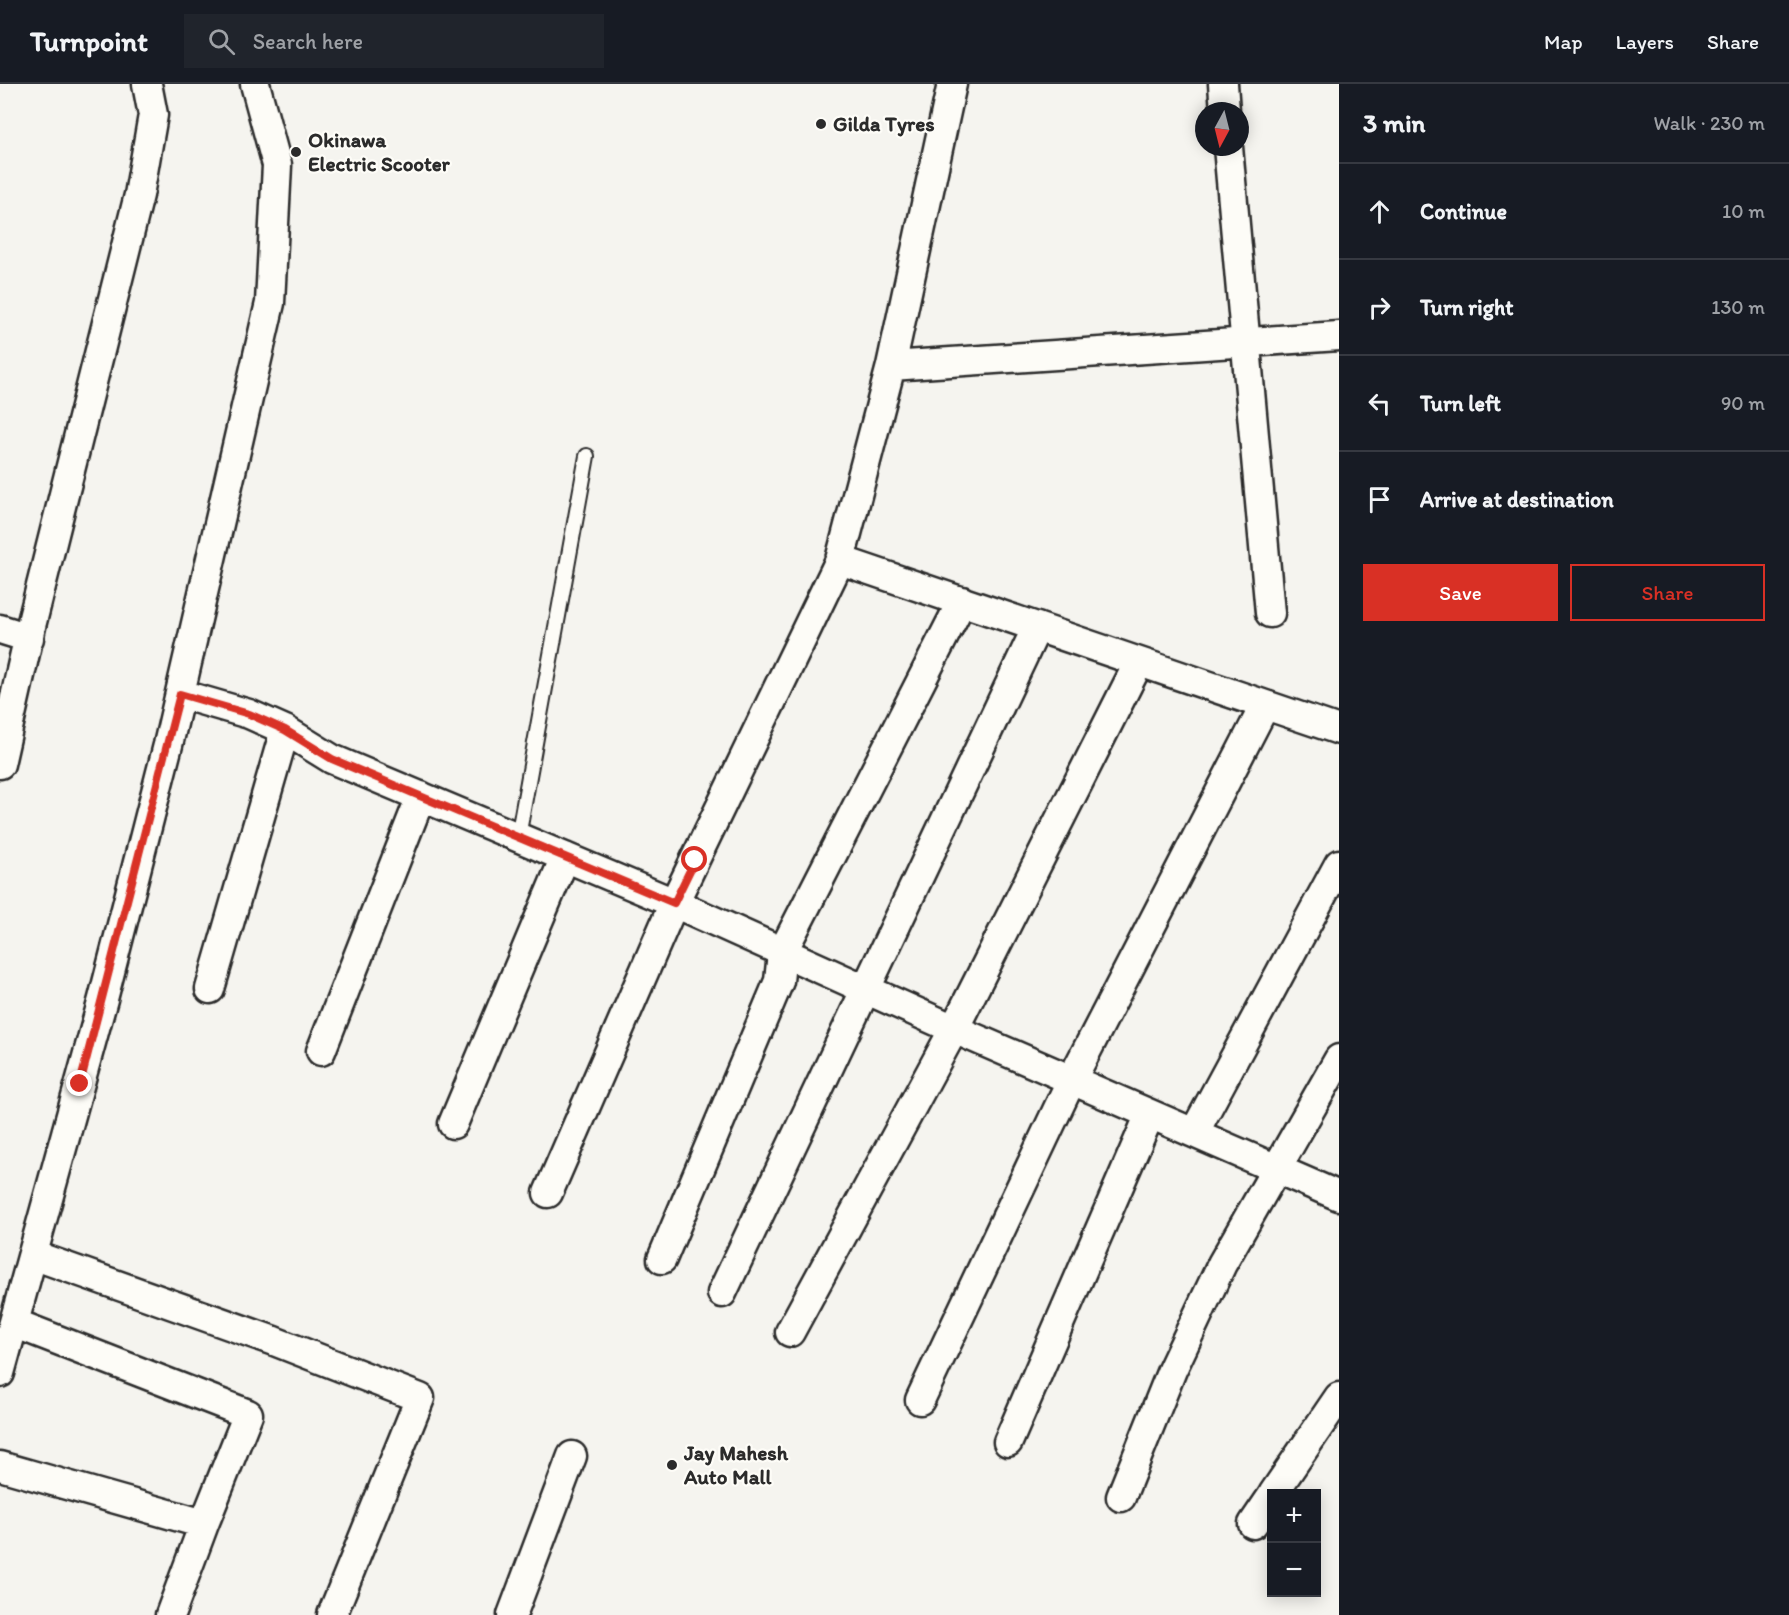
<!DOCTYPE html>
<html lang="en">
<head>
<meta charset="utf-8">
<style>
	:root { --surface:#171b24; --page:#20242c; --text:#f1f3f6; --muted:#9ea1a6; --line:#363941; --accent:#d93025 }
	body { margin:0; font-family:Itim,sans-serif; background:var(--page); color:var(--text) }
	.controls { position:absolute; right:18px; bottom:18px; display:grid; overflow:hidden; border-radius:0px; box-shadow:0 3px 15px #0003 }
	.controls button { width:54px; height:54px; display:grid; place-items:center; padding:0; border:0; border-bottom:2px solid var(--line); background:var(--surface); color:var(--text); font:30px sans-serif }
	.compass { position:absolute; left:1195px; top:18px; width:54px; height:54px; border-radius:50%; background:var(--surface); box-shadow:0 3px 15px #0003; rotate:187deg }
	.stop { position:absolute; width:18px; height:18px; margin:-14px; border:4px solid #d93025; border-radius:50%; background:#fff }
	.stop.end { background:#d93025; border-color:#fff; box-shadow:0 2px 6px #0008 }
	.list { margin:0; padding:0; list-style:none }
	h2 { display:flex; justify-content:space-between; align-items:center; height:78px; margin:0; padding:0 24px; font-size:26px }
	h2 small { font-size:20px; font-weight:400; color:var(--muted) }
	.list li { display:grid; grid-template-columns:39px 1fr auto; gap:18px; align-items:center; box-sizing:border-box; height:96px; padding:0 24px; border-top:2px solid var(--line) }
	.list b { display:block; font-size:22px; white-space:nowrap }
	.list em { font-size:20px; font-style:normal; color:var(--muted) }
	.actions { display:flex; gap:12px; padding:18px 24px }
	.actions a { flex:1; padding:14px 0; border:2px solid var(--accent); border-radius:0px; text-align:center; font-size:21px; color:var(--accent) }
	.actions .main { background:var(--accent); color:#fff }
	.icon { flex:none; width:33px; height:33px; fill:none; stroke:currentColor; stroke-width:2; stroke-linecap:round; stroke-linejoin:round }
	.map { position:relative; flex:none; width:1339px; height:1531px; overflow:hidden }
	header { display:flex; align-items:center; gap:36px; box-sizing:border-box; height:84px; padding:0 30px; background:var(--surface); border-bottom:2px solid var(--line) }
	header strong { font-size:28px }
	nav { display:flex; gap:33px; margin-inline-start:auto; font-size:21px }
	.search { width:420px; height:54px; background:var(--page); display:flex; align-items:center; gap:15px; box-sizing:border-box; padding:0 21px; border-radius:0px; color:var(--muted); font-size:22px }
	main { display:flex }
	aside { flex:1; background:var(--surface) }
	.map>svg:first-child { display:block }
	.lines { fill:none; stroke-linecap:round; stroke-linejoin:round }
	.service-casing { stroke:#2b2b2b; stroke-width:18 }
	.minor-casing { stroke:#2b2b2b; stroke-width:33 }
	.service { stroke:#fdfcf7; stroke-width:14 }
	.minor { stroke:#fdfcf7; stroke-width:28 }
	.route { stroke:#d93025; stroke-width:8 }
	.poi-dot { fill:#2b2b2b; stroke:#fdfcf7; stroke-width:2 }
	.labels { text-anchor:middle; stroke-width:4.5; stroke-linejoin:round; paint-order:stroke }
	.poi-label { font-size:21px; font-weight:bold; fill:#2b2b2b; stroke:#fdfcf7; text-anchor:start }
</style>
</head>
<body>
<header>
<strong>Turnpoint</strong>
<div class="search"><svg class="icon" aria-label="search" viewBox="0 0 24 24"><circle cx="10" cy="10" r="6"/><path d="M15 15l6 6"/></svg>Search here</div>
<nav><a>Map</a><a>Layers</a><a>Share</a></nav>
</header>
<main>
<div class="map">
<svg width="1339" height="1531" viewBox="0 0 1339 1531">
	<rect width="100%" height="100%" fill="#f5f4ef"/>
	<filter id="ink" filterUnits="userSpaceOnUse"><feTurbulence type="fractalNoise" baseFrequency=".0167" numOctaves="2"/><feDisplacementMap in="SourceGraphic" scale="12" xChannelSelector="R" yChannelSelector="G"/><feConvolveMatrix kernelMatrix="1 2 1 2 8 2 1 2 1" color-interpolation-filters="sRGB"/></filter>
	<g filter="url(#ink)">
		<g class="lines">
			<g class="service-casing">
				<path id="service" d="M518,753l69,-381"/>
			</g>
			<g class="minor-casing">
				<path id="minor" d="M952,0l-61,282 -51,194 499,170
					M1223,0l2,27
					M1228,63l42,466
					M891,282l448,-30
					M0,545l29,9
					M180,610l69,20 36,16 47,29 342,144 280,126 385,167
					M0,680l32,-142 107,-427 14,-80 -6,-31
					M210,905l75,-259
					M321,967l100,-255
					M453,1040l112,-267
					M1194,1049l145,-269
					M548,1109l126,-290 166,-343
					M33,1171l241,86 146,57 -88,217
					M662,1175l117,-278 3,-28 180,-352
					M722,1209l315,-666
					M790,1248l164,-303 185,-367
					M0,1289l103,-374 65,-254 102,-442 7,-138 -22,-81
					M920,1316l151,-319 194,-376
					M1008,1358l142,-328
					M0,1382l204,58 44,-110 -234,-91
					M1273,1410l66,-97
					M1121,1413l51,-127 50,-106 117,-205
					M1253,1440l19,-28
					M170,1531l34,-91
					M512,1531l60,-159"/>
			</g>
			<use href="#service" class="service"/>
			<use href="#minor" class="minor"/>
		</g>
	</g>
	<g class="lines" filter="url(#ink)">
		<path class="route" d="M80,1000l100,-390 69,20 36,16 47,29 342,144 21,-43"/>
	</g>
	<g class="poi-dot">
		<circle cx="821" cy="40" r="6"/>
		<circle cx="296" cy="68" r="6"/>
		<circle cx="672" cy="1381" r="6"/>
	</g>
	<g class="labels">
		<g class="poi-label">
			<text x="833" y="47">Gilda Tyres</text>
			<text x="308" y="63">Okinawa<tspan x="308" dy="24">Electric Scooter</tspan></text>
			<text x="684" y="1376">Jay Mahesh<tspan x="684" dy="24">Auto Mall</tspan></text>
		</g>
	</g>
</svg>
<div class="controls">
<button>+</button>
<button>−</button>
</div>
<svg class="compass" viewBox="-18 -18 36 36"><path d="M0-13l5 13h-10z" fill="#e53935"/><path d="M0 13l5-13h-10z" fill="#9ea1a6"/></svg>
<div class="stop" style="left:695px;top:776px"></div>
<div class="stop end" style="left:80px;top:1000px"></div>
</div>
<aside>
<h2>3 min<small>Walk · 230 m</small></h2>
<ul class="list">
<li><svg class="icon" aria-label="ahead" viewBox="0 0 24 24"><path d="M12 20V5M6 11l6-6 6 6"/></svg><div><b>Continue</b></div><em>10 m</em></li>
<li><svg class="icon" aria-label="right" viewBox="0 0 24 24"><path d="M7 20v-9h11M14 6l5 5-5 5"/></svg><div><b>Turn right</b></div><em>130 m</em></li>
<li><svg class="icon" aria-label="left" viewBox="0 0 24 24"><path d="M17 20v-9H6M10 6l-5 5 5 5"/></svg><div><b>Turn left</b></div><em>90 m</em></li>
<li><svg class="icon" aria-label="arrive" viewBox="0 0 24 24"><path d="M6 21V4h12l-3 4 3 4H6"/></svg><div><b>Arrive at destination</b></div></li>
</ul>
<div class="actions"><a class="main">Save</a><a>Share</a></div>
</aside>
</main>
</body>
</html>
